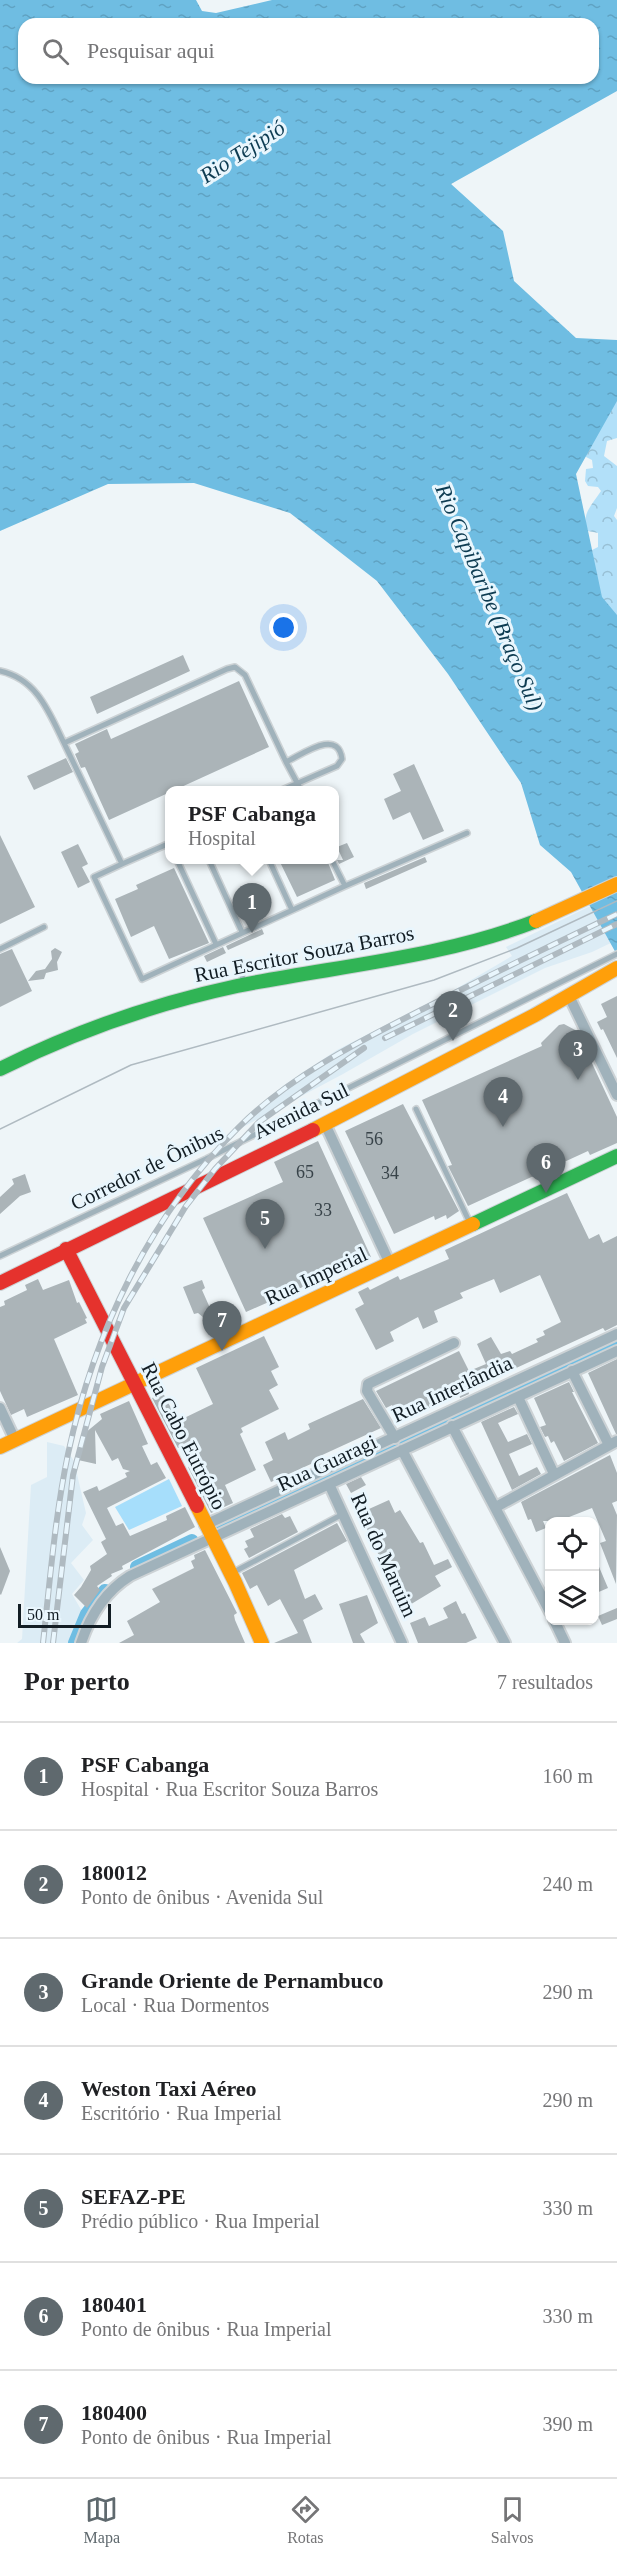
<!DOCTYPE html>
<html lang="pt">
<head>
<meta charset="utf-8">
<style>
	:root { --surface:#fff; --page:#f6f6f6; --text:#202124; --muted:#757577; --line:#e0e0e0; --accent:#5f696e }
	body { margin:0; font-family:Georgia,serif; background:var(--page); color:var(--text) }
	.controls { position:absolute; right:18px; bottom:18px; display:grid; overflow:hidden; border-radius:12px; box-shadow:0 2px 4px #0004 }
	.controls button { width:54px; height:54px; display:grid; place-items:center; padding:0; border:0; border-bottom:2px solid var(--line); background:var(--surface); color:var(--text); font:30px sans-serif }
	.scale { position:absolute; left:18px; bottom:15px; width:93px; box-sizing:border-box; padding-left:6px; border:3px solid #121d24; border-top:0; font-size:16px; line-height:21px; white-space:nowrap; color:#121d24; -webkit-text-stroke:4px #e9f6fd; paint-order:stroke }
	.you { position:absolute; left:284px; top:628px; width:21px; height:21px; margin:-15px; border:4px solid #fff; border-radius:50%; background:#1a73e8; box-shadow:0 0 0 9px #1a73e833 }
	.badge { display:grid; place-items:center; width:39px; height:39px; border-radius:50%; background:var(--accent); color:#fff; font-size:20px; font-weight:700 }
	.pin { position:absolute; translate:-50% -50px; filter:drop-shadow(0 2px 3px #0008) }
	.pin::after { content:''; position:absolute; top:32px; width:21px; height:18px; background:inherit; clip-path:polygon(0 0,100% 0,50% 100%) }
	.popup { position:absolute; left:165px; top:786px; width:174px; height:78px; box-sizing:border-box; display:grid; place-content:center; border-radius:12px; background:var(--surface); filter:drop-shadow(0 2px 4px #0005); font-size:20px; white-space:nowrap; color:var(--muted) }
	.popup b { font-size:22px; color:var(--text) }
	.popup::after { content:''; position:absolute; left:50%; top:100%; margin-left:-12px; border:12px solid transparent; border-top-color:var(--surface) }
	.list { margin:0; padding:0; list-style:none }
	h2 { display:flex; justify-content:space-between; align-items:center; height:78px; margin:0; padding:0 24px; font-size:26px }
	h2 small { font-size:20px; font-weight:400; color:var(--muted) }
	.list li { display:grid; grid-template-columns:39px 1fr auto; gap:18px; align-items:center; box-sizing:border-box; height:108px; padding:0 24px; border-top:2px solid var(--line) }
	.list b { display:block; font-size:22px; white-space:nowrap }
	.list p { margin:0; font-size:20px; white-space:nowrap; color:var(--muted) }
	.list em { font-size:20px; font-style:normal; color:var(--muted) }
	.icon { flex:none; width:33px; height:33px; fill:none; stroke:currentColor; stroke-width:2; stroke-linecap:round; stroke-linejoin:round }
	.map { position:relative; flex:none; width:617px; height:1643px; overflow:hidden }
	.search { position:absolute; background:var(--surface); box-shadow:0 2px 4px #0004; left:18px; right:18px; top:18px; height:66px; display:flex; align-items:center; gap:15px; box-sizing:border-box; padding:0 21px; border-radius:18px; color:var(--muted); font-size:22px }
	.sheet { height:834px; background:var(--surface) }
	nav { display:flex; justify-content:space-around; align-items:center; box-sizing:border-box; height:84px; border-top:2px solid var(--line); background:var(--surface); font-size:16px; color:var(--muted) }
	nav a { display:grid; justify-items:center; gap:3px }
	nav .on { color:var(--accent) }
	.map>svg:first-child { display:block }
	.built { fill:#dcecf5 }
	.forest { fill:url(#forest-crowns) }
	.pitch { fill:#a6defb }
	.water { fill:url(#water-ripples); fill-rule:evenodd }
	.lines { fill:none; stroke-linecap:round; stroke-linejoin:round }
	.canal { stroke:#6fbde2; stroke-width:14 }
	.building { fill:#abb4b8 }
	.lane-casing { stroke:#ccd2d5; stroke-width:8 }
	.street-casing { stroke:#ccd2d5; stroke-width:14 }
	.fast-casing { stroke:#ccd2d5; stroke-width:16 }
	.slow-casing { stroke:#ccd2d5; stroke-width:16 }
	.jam-casing { stroke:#ccd2d5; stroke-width:16 }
	.lane { stroke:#a0b2bb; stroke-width:5 }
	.street { stroke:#a0b2bb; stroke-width:10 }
	.fast { stroke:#30b455; stroke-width:14 }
	.slow { stroke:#ff9f0a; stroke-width:14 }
	.jam { stroke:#e5322d; stroke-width:14 }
	.tram { stroke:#afbac1; stroke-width:1.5 }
	.rail-casing { stroke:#afbac1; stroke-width:6 }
	.rail { stroke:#e9f6fd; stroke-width:4; stroke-dasharray:11; stroke-linecap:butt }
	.labels { text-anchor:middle; stroke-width:6; stroke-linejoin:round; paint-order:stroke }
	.number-label { font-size:18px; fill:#384349 }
	.street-label { font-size:21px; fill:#121d24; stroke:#e9f6fd }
	.water-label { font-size:22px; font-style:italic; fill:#0e3c52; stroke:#e9f6fd }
</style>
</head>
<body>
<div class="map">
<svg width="617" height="1643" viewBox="0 0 617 1643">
	<defs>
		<pattern id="forest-crowns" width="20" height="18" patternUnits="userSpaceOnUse" patternTransform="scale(1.5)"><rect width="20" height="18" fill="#b2e0f9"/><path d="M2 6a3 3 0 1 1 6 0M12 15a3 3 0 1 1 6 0" fill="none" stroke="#98c0d5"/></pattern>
		<pattern id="water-ripples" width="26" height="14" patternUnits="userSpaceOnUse" patternTransform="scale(1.5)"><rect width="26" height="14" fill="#6fbde2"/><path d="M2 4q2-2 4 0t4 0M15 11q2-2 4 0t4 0" fill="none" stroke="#5fa2c2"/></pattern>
	</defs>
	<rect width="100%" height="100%" fill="#eef5f8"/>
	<path class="built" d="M617,893v47l-25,12 -47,16 -132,66 -70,40 -117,62 57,-50 54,-36 117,-60 58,-34 -6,-9z
		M47,1442l17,4 10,15 12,52 -4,12 11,15 -22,23 13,17 -12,14 11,19 -10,30h-56l5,-4 9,-154 16,-8z"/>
	<path class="forest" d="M617,397v41l-10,3 -3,15 13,10v42l-3,8 3,4v107l-18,-15 -7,-62 6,-3v-14l-10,-2c-8,-16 4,-26 13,-40l-3,-4 -10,-1 -3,-5 1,-12 7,-1 -1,-8 -6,-3v-8z"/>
	<path class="pitch" d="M169,1479l13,27 -53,24 -14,-23z"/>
	<path class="water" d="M0,0h196l6,11 14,2 56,-13h345v91l-166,93 52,47 11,50 62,57 41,2v61l-41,73 26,123 15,18v340l-46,-83 -31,-27 -19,-62 -73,-109 -71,-93 -87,-68 -96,-30 -86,1 -108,47zM24,24h569v54h-569z"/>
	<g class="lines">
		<path class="canal" d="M213,1531l404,-187
			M137,1567l55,-26
			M75,1643l12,-29 18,-23"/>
	</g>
	<path class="building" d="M183,655l7,16 -93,43 -7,-17z
		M239,681l30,66 -160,73 -24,-53 -4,1 -6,-14 4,-2 -4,-8 32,-15 4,10z
		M66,758l7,14 -39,18 -7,-14z
		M414,764l30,67 -21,9 -13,-28 -17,8 -9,-21 17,-8 -8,-17z
		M0,835l35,72 -35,17z
		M347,843l7,14 -15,7 -2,-4h6l-6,-13z
		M78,844l10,20 -6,3 8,15 -12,6 -17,-36z
		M425,857l2,5 -61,27 -2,-6z
		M279,860h48l8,20 -38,17z
		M174,868l35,75 -40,16 -15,-33 -23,11 -16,-38 23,-10 -2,-4z
		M262,929l2,5 -36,16 -2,-4z
		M223,947l3,6 -19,9 -3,-6z
		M55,948l7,4 -5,10 1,8 -12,3 -2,6 -16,2 8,-10 9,-2 7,-10 -1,-8z
		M12,949l20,42 -32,16v-53z
		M617,996v62l-14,-29 -2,1 -4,-8 10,-5 -6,-13z
		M564,1024l13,7 40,86v26l-27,12 -2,-4 -120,55 -20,-40 4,-1 -30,-65 120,-54 -1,-3 18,-18z
		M403,1104l56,107 -12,8 -1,-4 -11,5 -1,-4 -40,18 -49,-103z
		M318,1141l53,116 -125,55 -43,-94 80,-36 -9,-20z
		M25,1174l6,18 -11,4 -20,18v-17l14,-13 -2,-5z
		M567,1193l22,46 10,-5 4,9 14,-7v89l-12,6 -2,-3 -135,62 1,4 -9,4 -1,-4 -59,28 -8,-17 -6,3 -10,-17 83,-40 10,20 17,-7 -9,-20 14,-7 10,17 9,-3 2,3 26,-12 -2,-3 9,-4 -2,-4 18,-9 -21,-47 -40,18 -6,-14 -34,14 3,5 -29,13 4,11 -15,7 -5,-12 -28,15 4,9 -18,9 -21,-41 9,-5 -6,-12 10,-5 2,3 28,-14 2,4 49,-21 -4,-9z
		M38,1279l5,11 26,-10 8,23 2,-1 8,16 -2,1 2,4 -33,16 24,56 -51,22 -3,-8 -13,6 -11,-24v-84l5,-2 -1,-4 23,-11 -2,-5z
		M202,1280l3,8 -3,2 8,18 -5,2 -1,8 -6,-5 -4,1 -11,-27z
		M264,1336l15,31 -8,4 7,14 -9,5 10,19 -38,19 2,4 -3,2 16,36 -31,15 8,18 -22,10 -23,-46 7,-4 -9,-18 -8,3 -26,-50 11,-5 15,28 35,-17 -17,-36z
		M617,1359v75h-1l-28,-61z
		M569,1382l5,10h-2l26,51 -34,18 -10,-20 -3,2 -3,-7 -3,1 -5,-10 6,-2 -12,-27z
		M363,1399l18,29 -61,28 2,3 -51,23 -8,-17 10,-5 -8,-18 20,-10 3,8 22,-11 -2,-5z
		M129,1401l19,43 -6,2 9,19 6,-3 9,16 -59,30 9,18 7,-3 7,13 37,-16 -1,-4 19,-9 10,20 -73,39 1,3 -12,5 1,2 -15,10 3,4 -13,18 -13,-13 7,-8 10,-17 -1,-4 17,-12 -6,-12 5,-3 -23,-47 14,-6 2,5 28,-14 -2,-4 5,-2 -7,-2 -5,-11 -6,3 -17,-31 1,34 -18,-4 7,-27 17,-14 -2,-5z
		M514,1407l4,7 -20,9 10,19 19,-8 5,10 -23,10 10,22 18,-9 4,7 -29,16 -31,-68z
		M610,1455l7,18v28l-5,2 5,12 -1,69 -16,-41 6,-2 -14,-33 -33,13h-16l3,7 -10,4 -5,-13 -3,1 -7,-18z
		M361,1477l5,8 -15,8 -5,-9z
		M389,1500l6,13 5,-3 20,33 3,-1 11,23 14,-6 4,8 -17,9 6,10 -38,23 -3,-1 -4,-8 6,-4 -26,-46 -16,-37z
		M282,1514l3,4 5,-2 8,16 -49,26 -5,-9 4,-2 -3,-6 9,-4 -4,-8z
		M337,1523l10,18 -53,29 11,29 10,-5 8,15 -20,11 9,23h-38l24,-10 -18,-34 -12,7 -11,-21 -7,4 -8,-16z
		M0,1547l10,24 -9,24 -1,-1z
		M205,1550l32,63 -3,2 1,5 10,23h-126l15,-8 -7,-14 33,-19 -8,-13 42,-21 -3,-7 4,-2 -1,-4z
		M594,1555l14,33 -14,6z
		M367,1595l11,28 -18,11 5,9h-12l-14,-39z
		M456,1601l6,13 3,-1 12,25 -11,5h-48l-8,-20 15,-6 4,9 19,-8 -5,-10z
		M617,1608v11l-15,6 -4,-9z"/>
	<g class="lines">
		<g class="lane-casing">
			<path id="lane" d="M0,671c37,8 49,41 64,72
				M286,762l15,28
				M170,843l-48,21 -58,-121 163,-74 8,-2 10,8 41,87c17,-8 52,-34 56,-3l-5,7 -55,24
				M177,860l39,84
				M209,860l33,72
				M269,860l23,50
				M332,860l13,26
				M122,864l-28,13 48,102 203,-93 122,-53
				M0,949l44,-22
				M241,970l3,15
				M416,1109l53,112
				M0,1256l206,-97 411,-205
				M232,1573l111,-59"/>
		</g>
		<g class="street-casing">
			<path id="street" d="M569,996l48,99
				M325,1124l65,140
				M572,1371l37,74
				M518,1397l36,77
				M0,1408l15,32
				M452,1426l98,186
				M395,1438l-28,-47 1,-7 86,-41
				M402,1450l103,193
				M329,1484l73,159
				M496,1507l121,-66
				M205,1525l412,-191
				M554,1620l11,23
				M81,1643c9,-27 25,-52 49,-67l487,-225"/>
		</g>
		<g class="fast-casing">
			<path id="fast" d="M0,1069c76,-38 153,-65 237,-83 99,-20 204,-28 299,-65
				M473,1224l144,-68"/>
		</g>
		<g class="slow-casing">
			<path id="slow" d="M536,921l81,-37
				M313,1130l222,-115 82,-47
				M0,1447l473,-223
				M197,1506l38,76 27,61"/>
		</g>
		<g class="jam-casing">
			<path id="jam" d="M66,1249l131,257
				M0,1283l313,-153"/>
		</g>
		<use href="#lane" class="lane"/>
		<use href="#street" class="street"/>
		<use href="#fast" class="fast"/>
		<use href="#slow" class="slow"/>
		<use href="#jam" class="jam"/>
		<path class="tram" d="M0,1129l131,-64 303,-85 83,-32 100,-47"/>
		<g class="rail-casing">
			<path id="rail" d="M385,1038l232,-114
				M43,1643c7,-63 12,-127 25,-189 26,-122 81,-237 170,-326 52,-52 120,-86 185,-119 64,-33 129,-64 194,-95
				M53,1643l20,-168 29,-108 22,-59 62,-102 29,-37 44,-47 105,-74"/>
		</g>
		<use href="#rail" class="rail"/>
	</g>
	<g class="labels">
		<g class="number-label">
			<text x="374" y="1145">56</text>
			<text x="305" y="1178">65</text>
			<text x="390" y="1179">34</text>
			<text x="323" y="1216">33</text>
		</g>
		<g class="street-label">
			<text transform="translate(304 954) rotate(-11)" y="7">Rua Escritor Souza Barros</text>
			<text transform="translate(301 1111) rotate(-26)" y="7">Avenida Sul</text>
			<text transform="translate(147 1168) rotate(-26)" y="7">Corredor de Ônibus</text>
			<text transform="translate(316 1276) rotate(-25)" y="7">Rua Imperial</text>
			<text transform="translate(452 1389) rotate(-25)" y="7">Rua Interlândia</text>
			<text transform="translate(184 1436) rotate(63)" y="7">Rua Cabo Eutrópio</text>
			<text transform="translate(327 1463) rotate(-25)" y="7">Rua Guaragi</text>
			<text transform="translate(384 1555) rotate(66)" y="7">Rua do Maruim</text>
		</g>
		<g class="water-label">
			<text transform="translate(242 151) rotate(-33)" y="8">Rio Tejipió</text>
			<text transform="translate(490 597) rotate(67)" y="8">Rio Capibaribe (Braço Sul)</text>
		</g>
	</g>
</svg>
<div class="controls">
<button><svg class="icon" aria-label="locate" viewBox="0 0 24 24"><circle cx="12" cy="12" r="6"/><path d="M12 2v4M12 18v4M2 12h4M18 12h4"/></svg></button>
<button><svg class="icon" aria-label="layers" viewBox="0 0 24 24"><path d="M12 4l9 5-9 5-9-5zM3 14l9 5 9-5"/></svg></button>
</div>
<div class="scale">50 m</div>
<div class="you"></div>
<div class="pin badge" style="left:252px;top:933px">1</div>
<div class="popup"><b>PSF Cabanga</b>Hospital</div>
<div class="pin badge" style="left:453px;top:1041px">2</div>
<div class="pin badge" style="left:578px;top:1080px">3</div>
<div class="pin badge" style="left:503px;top:1127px">4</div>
<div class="pin badge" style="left:265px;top:1249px">5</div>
<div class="pin badge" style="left:546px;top:1193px">6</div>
<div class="pin badge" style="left:222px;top:1351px">7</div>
<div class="search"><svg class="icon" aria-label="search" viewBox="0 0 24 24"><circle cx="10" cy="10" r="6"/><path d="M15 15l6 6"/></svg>Pesquisar aqui</div>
</div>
<section class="sheet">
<h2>Por perto<small>7 resultados</small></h2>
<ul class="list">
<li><span class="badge">1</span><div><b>PSF Cabanga</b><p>Hospital · Rua Escritor Souza Barros</p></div><em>160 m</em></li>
<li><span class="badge">2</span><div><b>180012</b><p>Ponto de ônibus · Avenida Sul</p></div><em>240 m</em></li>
<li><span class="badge">3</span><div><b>Grande Oriente de Pernambuco</b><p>Local · Rua Dormentos</p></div><em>290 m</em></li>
<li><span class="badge">4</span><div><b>Weston Taxi Aéreo</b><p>Escritório · Rua Imperial</p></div><em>290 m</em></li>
<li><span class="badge">5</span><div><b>SEFAZ-PE</b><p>Prédio público · Rua Imperial</p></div><em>330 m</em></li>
<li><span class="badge">6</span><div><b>180401</b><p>Ponto de ônibus · Rua Imperial</p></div><em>330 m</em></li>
<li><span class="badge">7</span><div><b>180400</b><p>Ponto de ônibus · Rua Imperial</p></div><em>390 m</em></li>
</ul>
</section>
<nav>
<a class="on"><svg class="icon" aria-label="map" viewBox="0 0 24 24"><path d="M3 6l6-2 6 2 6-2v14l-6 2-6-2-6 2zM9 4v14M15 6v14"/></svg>Mapa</a>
<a><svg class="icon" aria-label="directions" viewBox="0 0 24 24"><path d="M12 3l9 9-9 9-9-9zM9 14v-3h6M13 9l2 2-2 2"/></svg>Rotas</a>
<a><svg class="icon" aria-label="saved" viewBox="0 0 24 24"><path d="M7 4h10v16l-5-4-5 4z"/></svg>Salvos</a>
</nav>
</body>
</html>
